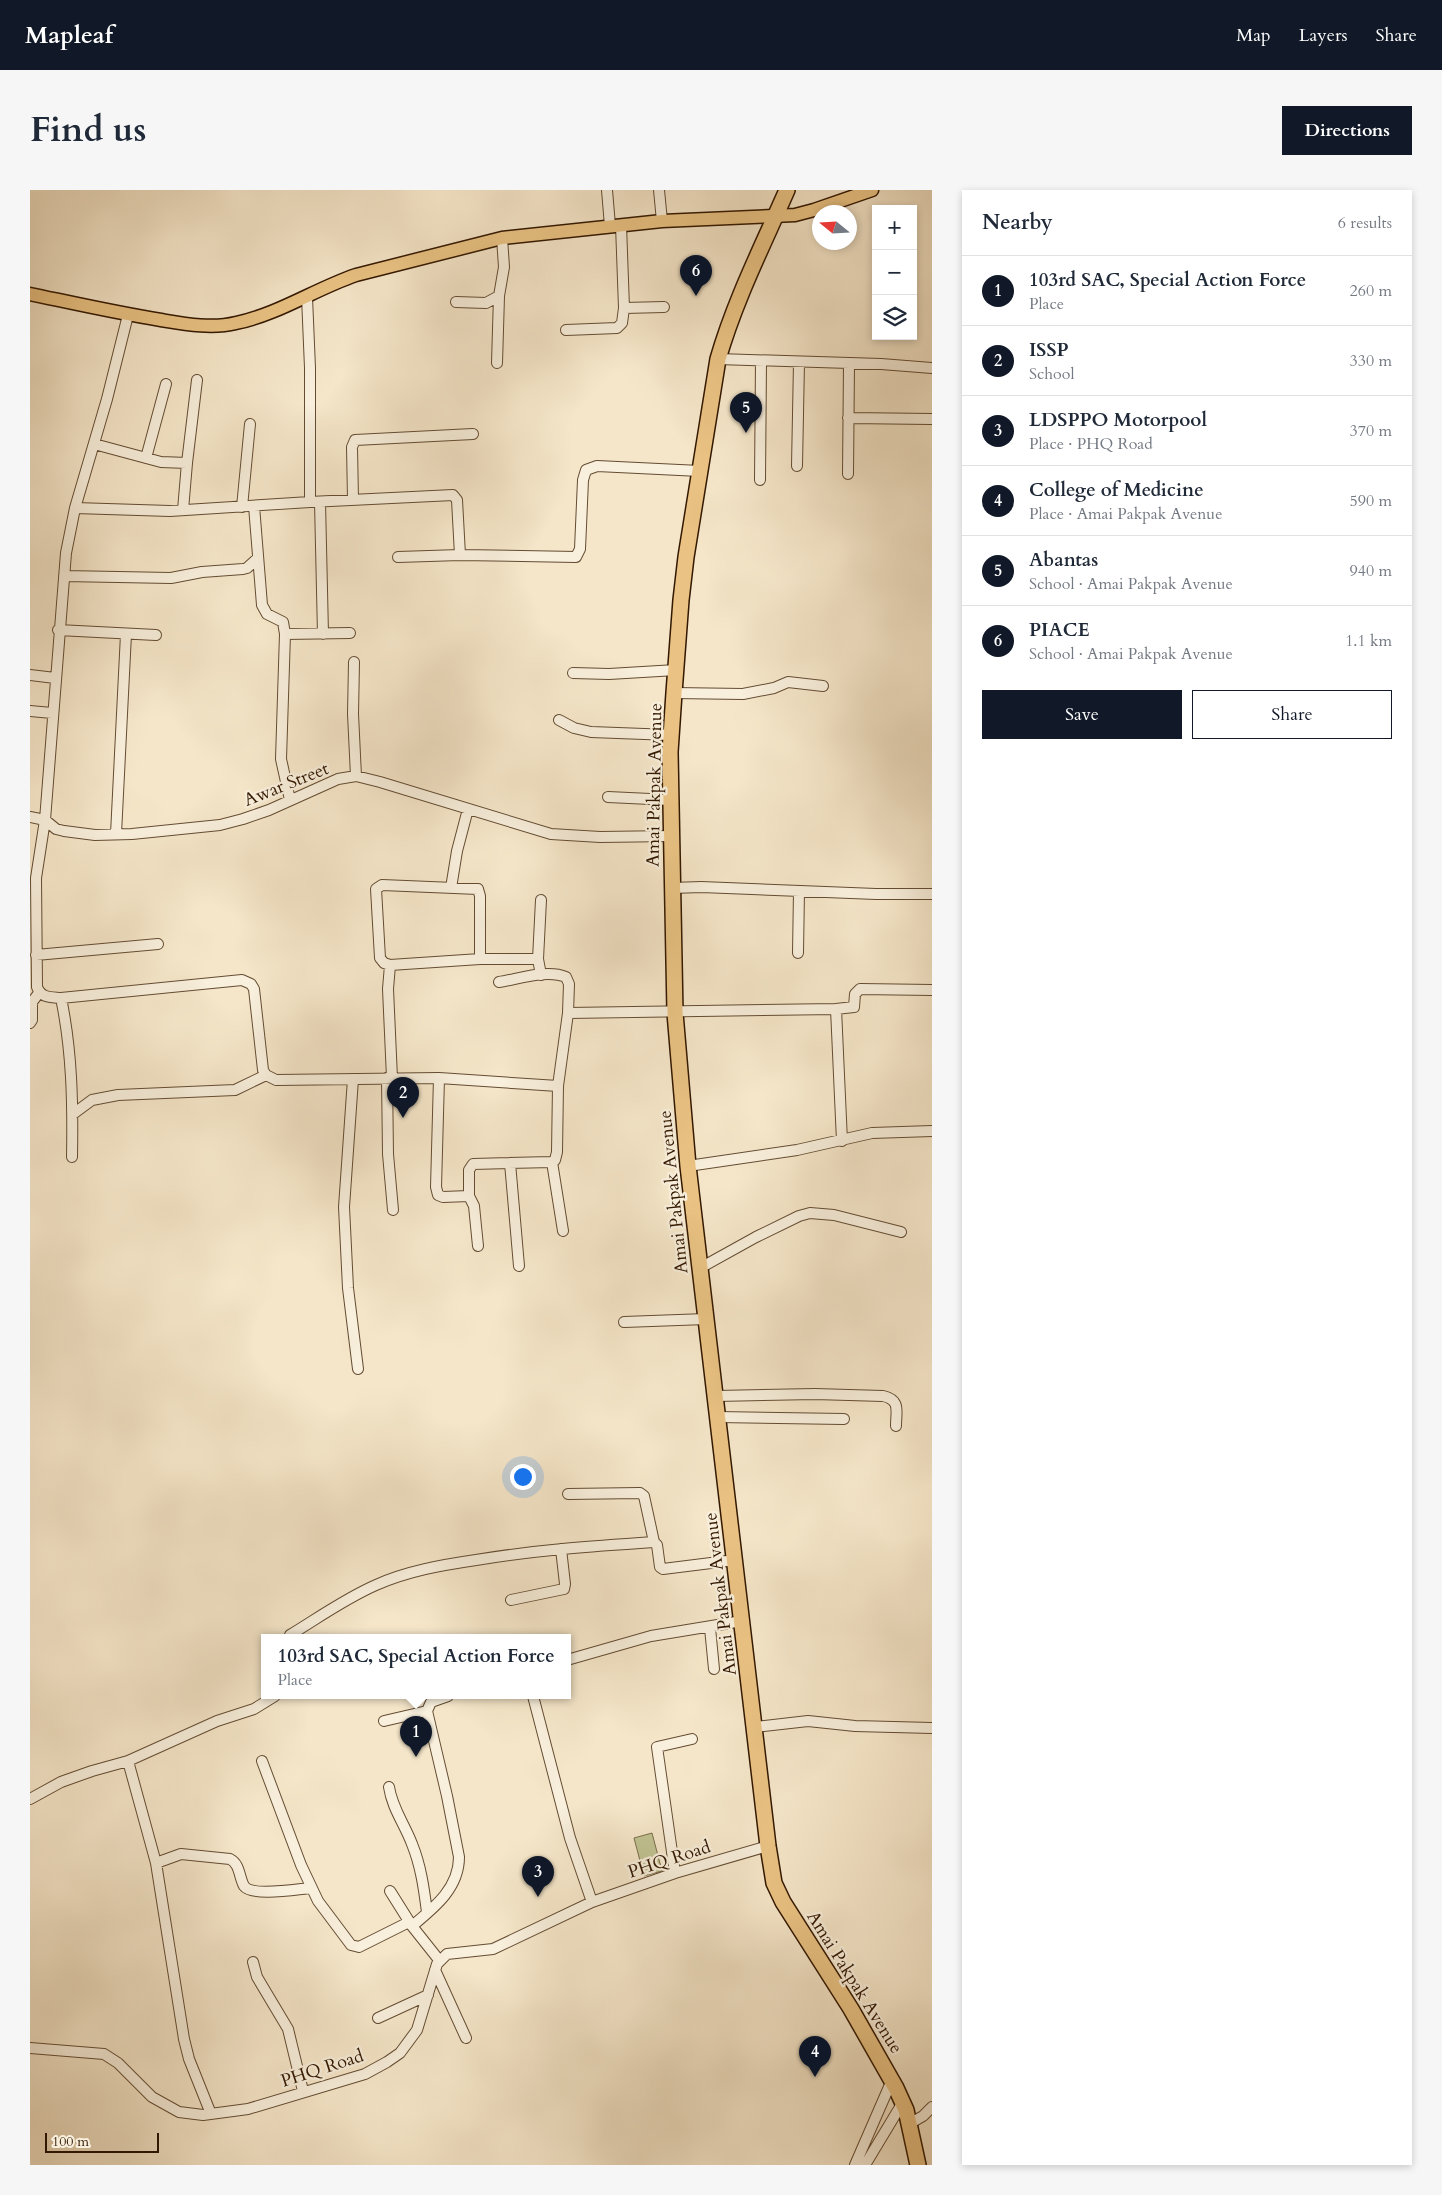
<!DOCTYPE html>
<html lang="en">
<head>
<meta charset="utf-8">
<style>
	:root { --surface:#fff; --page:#f6f6f7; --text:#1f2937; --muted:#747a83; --line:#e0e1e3; --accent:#111827 }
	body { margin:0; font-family:Cardo,serif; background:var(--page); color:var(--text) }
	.controls { position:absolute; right:15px; top:15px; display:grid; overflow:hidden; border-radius:0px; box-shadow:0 2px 8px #0003 }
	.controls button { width:45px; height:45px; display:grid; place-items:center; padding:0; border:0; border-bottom:1px solid var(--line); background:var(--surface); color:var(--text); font:25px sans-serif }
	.compass { position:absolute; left:782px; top:15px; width:45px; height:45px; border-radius:50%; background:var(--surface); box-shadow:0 2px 8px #0003; rotate:288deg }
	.scale { position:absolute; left:15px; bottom:12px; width:114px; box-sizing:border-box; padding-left:5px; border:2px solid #331800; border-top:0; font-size:14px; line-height:18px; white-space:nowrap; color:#331800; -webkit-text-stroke:4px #f8efdc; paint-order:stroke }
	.you { position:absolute; left:492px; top:1286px; width:18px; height:18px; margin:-12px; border:4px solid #fff; border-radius:50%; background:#1a73e8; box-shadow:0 0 0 8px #1a73e833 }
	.badge { display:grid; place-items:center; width:32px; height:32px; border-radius:50%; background:var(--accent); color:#fff; font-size:16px; font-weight:700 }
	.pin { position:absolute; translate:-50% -41px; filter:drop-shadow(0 1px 2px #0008) }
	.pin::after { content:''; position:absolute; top:26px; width:18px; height:15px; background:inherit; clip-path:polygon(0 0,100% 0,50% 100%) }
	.popup { position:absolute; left:231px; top:1444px; width:310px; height:65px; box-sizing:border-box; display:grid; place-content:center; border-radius:0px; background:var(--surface); filter:drop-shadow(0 1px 4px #0005); font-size:16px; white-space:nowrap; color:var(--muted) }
	.popup b { font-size:19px; color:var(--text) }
	.popup::after { content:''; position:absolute; left:50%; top:100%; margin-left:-10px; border:10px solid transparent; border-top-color:var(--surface) }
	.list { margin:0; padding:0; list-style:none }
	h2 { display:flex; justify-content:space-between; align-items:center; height:65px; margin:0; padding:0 20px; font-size:21px }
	h2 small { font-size:16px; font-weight:400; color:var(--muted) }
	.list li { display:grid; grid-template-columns:32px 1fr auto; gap:15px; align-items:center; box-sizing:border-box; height:70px; padding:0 20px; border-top:1px solid var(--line) }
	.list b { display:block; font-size:19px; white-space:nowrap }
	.list p { margin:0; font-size:16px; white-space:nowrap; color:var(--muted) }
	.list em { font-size:16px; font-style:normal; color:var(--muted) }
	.actions { display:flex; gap:10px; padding:15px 20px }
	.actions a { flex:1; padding:11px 0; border:1px solid var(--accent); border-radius:0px; text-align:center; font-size:18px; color:var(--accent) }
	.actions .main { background:var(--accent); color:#fff }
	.icon { flex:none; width:28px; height:28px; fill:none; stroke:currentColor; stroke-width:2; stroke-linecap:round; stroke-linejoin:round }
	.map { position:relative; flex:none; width:902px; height:1975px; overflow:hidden; border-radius:0px }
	header { display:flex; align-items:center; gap:30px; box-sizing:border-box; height:70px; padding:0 25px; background:var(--accent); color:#fff }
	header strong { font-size:24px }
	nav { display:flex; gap:28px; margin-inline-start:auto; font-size:18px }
	.intro { display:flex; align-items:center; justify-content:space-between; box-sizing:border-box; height:120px; padding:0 30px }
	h1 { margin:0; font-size:35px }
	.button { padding:12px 22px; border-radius:0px; background:var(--accent); color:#fff; font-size:18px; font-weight:700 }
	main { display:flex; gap:30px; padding:0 30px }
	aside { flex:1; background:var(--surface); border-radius:0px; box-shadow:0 2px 8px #0003 }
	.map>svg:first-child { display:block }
	.green { fill:#c1c393; stroke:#7a6e4a }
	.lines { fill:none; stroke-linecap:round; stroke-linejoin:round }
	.minor-casing { stroke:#644c32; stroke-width:12 }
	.major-casing { stroke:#331800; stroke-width:15 }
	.highway-casing { stroke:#331800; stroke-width:18 }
	.minor { stroke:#f8efdc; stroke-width:10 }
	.major { stroke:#eac384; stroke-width:12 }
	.highway { stroke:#eac384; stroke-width:15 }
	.labels { text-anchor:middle; stroke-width:4.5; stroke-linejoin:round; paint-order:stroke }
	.street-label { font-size:18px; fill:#331800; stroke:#f8efdc }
</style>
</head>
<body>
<header>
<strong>Mapleaf</strong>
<nav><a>Map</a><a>Layers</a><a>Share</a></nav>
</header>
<div class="intro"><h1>Find us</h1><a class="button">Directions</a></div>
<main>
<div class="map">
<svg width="902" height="1975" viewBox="0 0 902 1975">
	<rect width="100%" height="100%" fill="#f5e6c9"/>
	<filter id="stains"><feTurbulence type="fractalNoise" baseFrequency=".004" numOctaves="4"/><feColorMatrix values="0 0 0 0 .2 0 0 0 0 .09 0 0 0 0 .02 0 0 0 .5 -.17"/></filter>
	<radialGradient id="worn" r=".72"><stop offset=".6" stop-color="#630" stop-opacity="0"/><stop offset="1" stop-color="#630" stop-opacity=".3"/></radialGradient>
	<path class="green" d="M622,1643l10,38 -18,5 -10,-38z"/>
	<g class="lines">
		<g class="minor-casing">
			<path id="minor" d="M577,0l3,36
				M629,0l3,31
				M426,112l30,1 13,-7
				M594,118l40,-1
				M98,125l-21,84 -32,109 -9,45 -21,267 -9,58 1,109c4,11 13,10 24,11l181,-18 9,4 3,5 9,81 3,5 10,5 163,-2 119,8 10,-73 268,-4 6,132
				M536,140l51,-2 5,-5 2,-15 -3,-83
				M688,169l163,5 51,4
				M467,173l2,-67 5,-29 -2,-29
				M818,228l84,1
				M64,254l67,18 26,1 10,-83
				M116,268l20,-74
				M767,276l2,-104
				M818,284l1,-110
				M730,290l1,-119
				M323,310l-1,-53 3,-7 118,-6
				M280,312l143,-7 4,5 3,55
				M290,312l3,132
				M224,316l8,99 5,9 16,8 2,12
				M212,317l8,-83
				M45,318l95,3 140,-9v-134l-3,-71
				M153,320l4,-47
				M368,367l62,-2 116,2 4,-8 3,-69 3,-10 11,-4 103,5
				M34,386l107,2 31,-6 41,-3 4,-1 11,-10
				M28,440l98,5
				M324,472l-1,52 3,62
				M543,483l36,1 67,-4
				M0,485l25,3
				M644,503l69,1 31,-6 14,-6 35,4
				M0,521l22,2
				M529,530l15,8 17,4 80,3
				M578,607l63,3
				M260,610l-9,-41 4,-125 65,-1
				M0,627l15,3 11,9 8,2 31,4 37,-1 88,-9 23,-6 26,-9 69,-31 18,-3 24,6 171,52 49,3 72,-1
				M86,644l10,-200
				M421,698l6,-37 11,-42
				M642,698l29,-1 175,7h56
				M768,763l1,-62
				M6,765l122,-11
				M450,769v-63l-2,-7 -96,-4 -6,4 4,69 4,5 6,2 90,-6h58l3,16
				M508,769l3,-59
				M360,775l-2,24 4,89
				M469,792c20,-3 48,-13 67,-5l3,7 -1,29
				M31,808c11,53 12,105 11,159
				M806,819l18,-2 1,-13 5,-5 72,1
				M0,833l2,-3v-18l7,-9
				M357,888l1,76 5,56
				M409,888l-3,109 2,8 5,2 26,-1v-26l4,-6 79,-2 3,-2 2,-8 1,-66
				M323,889l-9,128 4,81 10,81
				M43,924l19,-14 26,-5 117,-5 31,-15
				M522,972l11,69
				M480,973l9,103
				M658,976l109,-16 75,-17 60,-2
				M439,1006l5,10 4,40
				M670,1078l56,-31 43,-21 11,-3 24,2 67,17
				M594,1132l82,-3
				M686,1206l99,-2 68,2c18,4 13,15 13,30
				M688,1227l126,2
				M538,1304l72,-1 4,3 10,46
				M481,1410l53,-11 1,-5 -4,-35
				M680,1438l4,41
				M260,1445c28,-17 56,-37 86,-50 31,-14 66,-20 100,-25 60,-10 118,-14 178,-18l3,3 3,22 3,2 72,-9
				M537,1470l84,-24 91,-15
				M503,1506l37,142 22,64
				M354,1531l43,-10
				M725,1537l53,-6 47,5 77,2
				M98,1571l28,102 28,176 5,20 22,55
				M232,1571l39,104 17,36 33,44 8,2 50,-25
				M359,1597c3,21 16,38 23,57 9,22 12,45 15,68
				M0,1609l31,-17 31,-11 36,-10 89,-40 37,-12 21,-13
				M126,1673l25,-9 49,5c10,5 9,18 14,27 8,11 54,3 67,2
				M645,1683l-18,-126 35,-8
				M360,1701l22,35 27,34
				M382,1736c23,-19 47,-38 47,-69l-12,-61 -20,-85 4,-9 17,-6
				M223,1772l4,15 31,52 15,62
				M405,1780l31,68
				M348,1828l50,-23
				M0,1858l74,6 14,9 34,34 27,15 24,3 45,-6 117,-35 22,-12 13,-9 17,-23 20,-66 10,-10 46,-5 99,-47 83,-29 93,-27
				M879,1934l14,-8 9,-9
				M825,1975l37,-85
				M835,1975l38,-63"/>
		</g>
		<g class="major-casing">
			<path id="major" d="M0,104c43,9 87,19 131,26 24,4 51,9 75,3 43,-9 79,-34 120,-48l146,-37 160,-17 133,-6 19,-5 58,-20"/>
		</g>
		<g class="highway-casing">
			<path id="highway" d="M757,0c-24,55 -52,110 -69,169l-32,198 -5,43 -7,93 -4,59 5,261 13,153 80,680 6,37 9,19 68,107 45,79 10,22 12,55"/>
		</g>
		<use href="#minor" class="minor"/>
		<use href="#major" class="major"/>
		<use href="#highway" class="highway"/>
	</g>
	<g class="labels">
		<g class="street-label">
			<text transform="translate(256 594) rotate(-22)" y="6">Awar Street</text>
			<text transform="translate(624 595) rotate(-89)" y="6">Amai Pakpak Avenue</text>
			<text transform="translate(643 1002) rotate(-96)" y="6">Amai Pakpak Avenue</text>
			<text transform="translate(690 1404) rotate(-97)" y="6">Amai Pakpak Avenue</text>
			<text transform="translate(639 1669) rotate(-18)" y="6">PHQ Road</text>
			<text transform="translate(825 1792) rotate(58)" y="6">Amai Pakpak Avenue</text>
			<text transform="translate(292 1878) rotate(-18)" y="6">PHQ Road</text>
		</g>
	</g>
	<rect width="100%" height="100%" filter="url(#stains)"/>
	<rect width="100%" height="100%" fill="url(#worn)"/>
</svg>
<div class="controls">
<button>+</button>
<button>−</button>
<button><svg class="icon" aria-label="layers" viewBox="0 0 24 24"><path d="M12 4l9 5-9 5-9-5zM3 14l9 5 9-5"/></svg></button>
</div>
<svg class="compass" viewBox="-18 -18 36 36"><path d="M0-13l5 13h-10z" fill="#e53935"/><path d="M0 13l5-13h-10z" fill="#747a83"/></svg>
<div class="scale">100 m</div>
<div class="you"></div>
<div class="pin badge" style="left:386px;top:1567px">1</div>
<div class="popup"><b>103rd SAC, Special Action Force</b>Place</div>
<div class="pin badge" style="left:373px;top:928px">2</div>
<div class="pin badge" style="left:508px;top:1707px">3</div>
<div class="pin badge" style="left:785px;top:1887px">4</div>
<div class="pin badge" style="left:716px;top:243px">5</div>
<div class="pin badge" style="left:666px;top:106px">6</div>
</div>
<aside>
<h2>Nearby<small>6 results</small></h2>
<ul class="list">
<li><span class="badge">1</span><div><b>103rd SAC, Special Action Force</b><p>Place</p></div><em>260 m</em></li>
<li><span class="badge">2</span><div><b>ISSP</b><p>School</p></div><em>330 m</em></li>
<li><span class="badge">3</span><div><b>LDSPPO Motorpool</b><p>Place · PHQ Road</p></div><em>370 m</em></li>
<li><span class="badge">4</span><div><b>College of Medicine</b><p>Place · Amai Pakpak Avenue</p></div><em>590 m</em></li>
<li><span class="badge">5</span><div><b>Abantas</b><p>School · Amai Pakpak Avenue</p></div><em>940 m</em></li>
<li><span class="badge">6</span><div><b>PIACE</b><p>School · Amai Pakpak Avenue</p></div><em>1.1 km</em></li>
</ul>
<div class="actions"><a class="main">Save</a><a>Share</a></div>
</aside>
</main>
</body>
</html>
